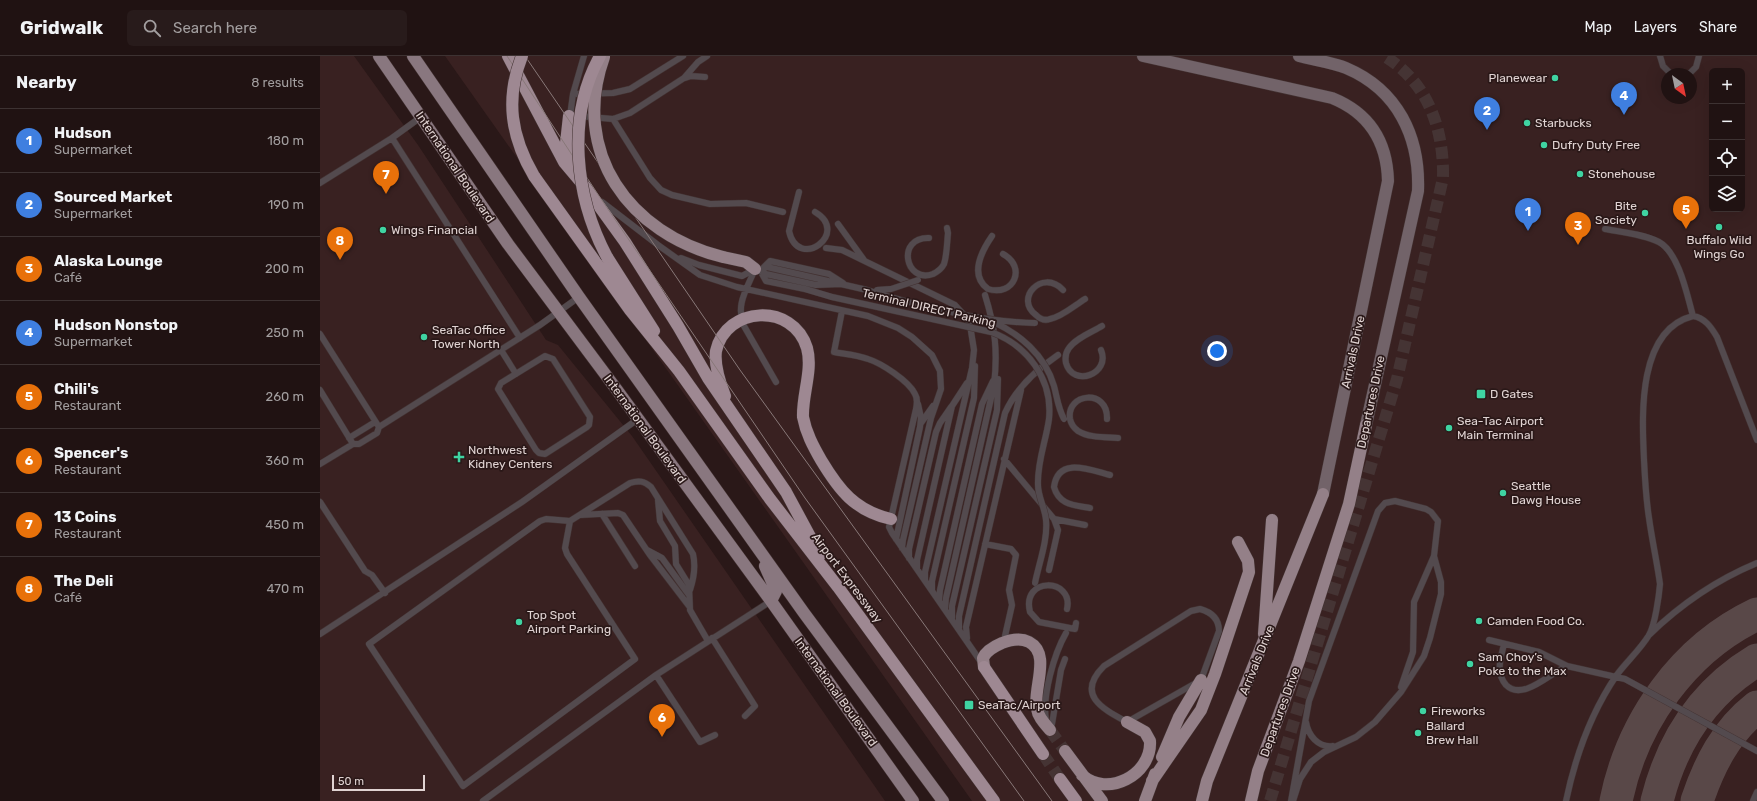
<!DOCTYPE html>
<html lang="en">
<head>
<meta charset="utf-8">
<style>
	:root { --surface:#201212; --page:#281b1b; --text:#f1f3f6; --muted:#a29e9f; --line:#3d3232; --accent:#2563eb }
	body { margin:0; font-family:Rubik,sans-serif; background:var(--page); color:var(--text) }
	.controls { position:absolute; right:12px; top:12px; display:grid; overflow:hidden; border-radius:6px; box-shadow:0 4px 16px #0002 }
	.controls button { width:36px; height:36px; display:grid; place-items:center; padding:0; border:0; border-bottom:1px solid var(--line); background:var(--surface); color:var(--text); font:20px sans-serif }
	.compass { position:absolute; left:1341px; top:12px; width:36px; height:36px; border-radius:50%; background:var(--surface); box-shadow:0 4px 16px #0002; rotate:147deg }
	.scale { position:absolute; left:12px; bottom:10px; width:93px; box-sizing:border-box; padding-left:4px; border:2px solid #e0d3d2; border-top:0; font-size:11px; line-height:14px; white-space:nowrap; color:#e0d3d2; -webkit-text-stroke:3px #2a1818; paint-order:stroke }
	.you { position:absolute; left:897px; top:295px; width:14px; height:14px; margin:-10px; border:3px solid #fff; border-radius:50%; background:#1a73e8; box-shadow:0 0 0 6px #1a73e833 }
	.badge { display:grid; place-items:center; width:26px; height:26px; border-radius:50%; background:var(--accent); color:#fff; font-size:13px; font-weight:700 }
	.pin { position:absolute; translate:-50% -33px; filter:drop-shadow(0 1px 2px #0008) }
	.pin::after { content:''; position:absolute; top:21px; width:14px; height:12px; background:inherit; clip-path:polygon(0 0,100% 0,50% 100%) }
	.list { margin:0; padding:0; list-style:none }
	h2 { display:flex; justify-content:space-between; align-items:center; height:52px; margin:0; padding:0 16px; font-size:17px }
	h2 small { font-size:13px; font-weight:400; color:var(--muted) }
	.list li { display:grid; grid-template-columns:26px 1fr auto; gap:12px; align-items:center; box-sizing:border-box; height:64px; padding:0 16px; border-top:1px solid var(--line) }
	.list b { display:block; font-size:15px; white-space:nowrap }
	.list p { margin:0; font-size:13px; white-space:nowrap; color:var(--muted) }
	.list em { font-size:13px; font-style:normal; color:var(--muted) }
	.icon { flex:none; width:22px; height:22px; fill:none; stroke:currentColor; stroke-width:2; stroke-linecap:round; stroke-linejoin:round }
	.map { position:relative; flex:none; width:1437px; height:745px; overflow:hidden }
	header { display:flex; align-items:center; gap:24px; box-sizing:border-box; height:56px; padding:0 20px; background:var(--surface); border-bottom:1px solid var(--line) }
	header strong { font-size:19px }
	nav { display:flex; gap:22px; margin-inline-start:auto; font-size:14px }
	.search { width:280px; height:36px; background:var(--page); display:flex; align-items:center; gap:10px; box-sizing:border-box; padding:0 14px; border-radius:6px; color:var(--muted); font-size:15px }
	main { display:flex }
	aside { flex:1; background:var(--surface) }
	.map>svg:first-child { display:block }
	.built { fill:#392121; fill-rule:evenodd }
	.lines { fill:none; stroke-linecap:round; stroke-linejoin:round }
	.taxiway { stroke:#594848; stroke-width:33 }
	.minor-tunnel { stroke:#453434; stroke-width:12; stroke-dasharray:12 6; stroke-linecap:butt }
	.trunk-tunnel { stroke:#453434; stroke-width:12; stroke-dasharray:12 6; stroke-linecap:butt }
	.motorway-tunnel { stroke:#453434; stroke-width:12; stroke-dasharray:12 6; stroke-linecap:butt }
	.service-casing { stroke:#433232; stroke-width:7 }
	.secondary-casing { stroke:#433232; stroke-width:13 }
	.primary-casing { stroke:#433232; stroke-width:13 }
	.trunk-casing { stroke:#433232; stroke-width:13 }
	.motorway-casing { stroke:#433232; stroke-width:13 }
	.service { stroke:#534a4e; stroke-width:6 }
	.secondary { stroke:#726369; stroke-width:12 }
	.primary { stroke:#89777f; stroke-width:12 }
	.trunk { stroke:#948088; stroke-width:12 }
	.motorway { stroke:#9e8892; stroke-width:12 }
	.tram { stroke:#887878; stroke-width:1 }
	.service-bridge-casing { stroke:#433232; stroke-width:7; stroke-linecap:butt }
	.trunk-bridge-casing { stroke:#433232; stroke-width:13; stroke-linecap:butt }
	.motorway-bridge-casing { stroke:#433232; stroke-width:13; stroke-linecap:butt }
	.service-bridge { stroke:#534a4e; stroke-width:6 }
	.trunk-bridge { stroke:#948088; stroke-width:12 }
	.motorway-bridge { stroke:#9e8892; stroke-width:12 }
	.poi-dot { fill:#3fd4a2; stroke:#2a1818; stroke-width:1.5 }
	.labels { text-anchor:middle; stroke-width:3.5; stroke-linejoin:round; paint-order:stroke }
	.poi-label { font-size:12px; fill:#e0d3d2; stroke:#2a1818; text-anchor:start }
	.street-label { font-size:12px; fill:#e0d3d2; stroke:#2a1818 }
</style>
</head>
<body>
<header>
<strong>Gridwalk</strong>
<div class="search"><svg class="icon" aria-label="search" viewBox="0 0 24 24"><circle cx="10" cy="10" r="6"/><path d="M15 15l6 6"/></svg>Search here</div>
<nav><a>Map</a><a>Layers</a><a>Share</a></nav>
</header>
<main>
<aside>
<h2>Nearby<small>8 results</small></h2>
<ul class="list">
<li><span class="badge" style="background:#3f7fe0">1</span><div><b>Hudson</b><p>Supermarket</p></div><em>180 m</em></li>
<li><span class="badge" style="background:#3f7fe0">2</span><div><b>Sourced Market</b><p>Supermarket</p></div><em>190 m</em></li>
<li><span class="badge" style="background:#e8710a">3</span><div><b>Alaska Lounge</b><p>Café</p></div><em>200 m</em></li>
<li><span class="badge" style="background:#3f7fe0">4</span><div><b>Hudson Nonstop</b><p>Supermarket</p></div><em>250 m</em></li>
<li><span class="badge" style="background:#e8710a">5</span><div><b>Chili's</b><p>Restaurant</p></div><em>260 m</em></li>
<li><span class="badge" style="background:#e8710a">6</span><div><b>Spencer's</b><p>Restaurant</p></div><em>360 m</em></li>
<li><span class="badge" style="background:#e8710a">7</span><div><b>13 Coins</b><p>Restaurant</p></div><em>450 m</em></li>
<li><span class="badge" style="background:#e8710a">8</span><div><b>The Deli</b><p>Café</p></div><em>470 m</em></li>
</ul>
</aside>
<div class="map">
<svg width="1437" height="745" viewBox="0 0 1437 745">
	<rect width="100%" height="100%" fill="#2a1818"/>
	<path class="built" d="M0,0h34l64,89 128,195 12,5 74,91 253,365h-565z
		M125,0h1312v745h-785zM1392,15h30v138h-30zM1347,18h24v24h-24z"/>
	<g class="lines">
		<path class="taxiway" d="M1296,745c16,-79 67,-152 141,-187
			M1337,745c15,-60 47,-109 100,-141
			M1377,745c12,-36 29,-70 60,-94"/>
		<path class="minor-tunnel" d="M950,745l127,-422 46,-201c1,-49 -15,-96 -59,-122"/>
		<path class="trunk-tunnel" d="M730,674l15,21"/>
		<path class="motorway-tunnel" d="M723,698l17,25"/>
		<g class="service-casing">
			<path id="service" d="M1340,0l3,10 8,8
				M1369,18l7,-7 3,-11
				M365,22l6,-2 14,1
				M253,38l40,-1 17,-4 53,-33
				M250,60l3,-22 11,-38
				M259,60l34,3 17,-6 54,-35 14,-16 9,-6
				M101,61l-29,21 128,200
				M293,63l37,59 11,12 11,5 38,9 36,-1 37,9
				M0,127l72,-45
				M479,136l-10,39c9,41 62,2 26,-19
				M282,146l56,43 42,30 37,12 131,29 30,12 14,9 20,18 8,16 1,18 -10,29 -28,122 -1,8
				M518,168l26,36
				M672,180c-11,16 -23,39 -4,53 26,8 39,-22 15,-35
				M609,182c-33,-1 -24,46 4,36 4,-2 9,-6 11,-10 3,-9 3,-22 4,-31l-1,-5
				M506,192l16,2 113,55 12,13 3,7 4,25 -2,18 -47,204v8
				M361,202l18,7 43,11 13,-7 11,5 50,11 25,-1
				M443,212l7,-7 59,13 14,9
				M435,213c-8,20 -20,36 -11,57l32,56
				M441,214l6,-3 100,23
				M441,216l5,9 39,8 27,8
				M743,234c-21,-22 -49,9 -27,25 4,4 9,6 14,4 12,-2 25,-14 35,-20
				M522,255l-8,41c11,2 23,3 34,7 13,4 41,22 47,35 3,5 2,10 1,15l-27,118 3,6 89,129
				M1373,260c12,2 18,11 24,21l40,103
				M0,278l59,93 161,-102 39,-28
				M181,294l15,24
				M781,294c10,24 -28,38 -35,13 -1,-5 0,-11 3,-15 7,-10 23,-16 33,-22
				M225,300l8,3 37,58 -1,8 -2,2 -42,27 -6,-1 -3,-3 -38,-61 3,-6z
				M0,334l33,54
				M787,363c1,-31 -41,-26 -37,0 1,5 4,9 8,12 11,7 28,6 40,7
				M601,367l12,-17
				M29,382l26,-16
				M684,403l50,60
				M0,408l33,-20h6l18,-11 2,-6
				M338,444l2,21 15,25 1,18 13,21 1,25 18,31
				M0,446l45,69 7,4 13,18
				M770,452c-16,-3 -31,-3 -36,-21 4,-31 36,-17 56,-12
				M282,458l33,52
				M260,459l38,-2 5,2 27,40 39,51
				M226,463l24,2 -5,27 2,6 68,105 -172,127 -94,-142 171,-123z
				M250,465l60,-38c9,-3 14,-2 21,4l42,67c3,13 1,24 -3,36
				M576,483l24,-112 1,-9 -3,-14
				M665,488l26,5 5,6 -7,35 3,15 -7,31 2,5
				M327,494l15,8 27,37
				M589,502v-9l27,-117 4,-9 11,-16
				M597,513v-9l35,-154 15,-23
				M729,514l9,-40 -4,-11 31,6
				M612,534v-9l42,-183 1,-32
				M619,544l1,-10 42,-186 11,-23
				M625,553l1,-11 48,-213c4,-34 1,-58 -9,-90
				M747,553c7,-31 -46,-33 -37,3l9,10 36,7 1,-6
				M880,553c11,3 19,9 19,22l-18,49 -74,42c-24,-13 -52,-27 -23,-56l87,-55z
				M632,562v-12l45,-196 1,-31
				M639,572v-12l46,-203c11,-25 31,-43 53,-58
				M0,578l202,-132 116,-83
				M1329,579c32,-31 67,-55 108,-72
				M392,582l43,68 -10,10
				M647,582l-1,-11 55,-237
				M1169,584l50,12 28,14 58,13 132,72
				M1184,588c-3,14 -9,28 2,41 17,17 45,-13 61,-19
				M336,619l44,67 15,-7
				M1081,631l12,-35 1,-50 20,-46
				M726,664c-4,-24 8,-66 20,-87
				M986,666c2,13 12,26 27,24
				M732,668l9,-54 4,-11
				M163,745l173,-126 115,-74
				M971,745l18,-100 69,-190 7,-8 10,-2 31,8 5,3 7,9 -4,35 7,26v12l-11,44 -6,18 -23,36 -26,30 -19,15 -32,15 -13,10 -11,17 -7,22
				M1246,745c9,-43 25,-88 50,-125 10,-14 24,-26 33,-41 6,-10 10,-39 11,-51 -3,-22 -8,-44 -11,-66 -3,-19 -4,-38 -5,-58 -2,-44 -7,-130 49,-144 -6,-21 -14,-63 -34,-74 -16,-8 -37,-10 -54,-13
				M1433,745l4,-9"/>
		</g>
		<g class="secondary-casing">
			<path id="secondary" d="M823,0l189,42c37,15 55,43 56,83l-65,313
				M979,0c15,4 32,6 47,12 52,22 74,69 72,123l-52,234"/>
		</g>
		<g class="primary-casing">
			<path id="primary" d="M59,0l129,188 109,146 154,211 142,200
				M93,0l166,241 225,316 139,188
				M445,510l11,25 -5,10"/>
		</g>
		<g class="trunk-casing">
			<path id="trunk" d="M403,201l23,5 9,7
				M944,578l8,-114
				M664,611l-1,-9c3,-7 12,-12 19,-15 8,-3 19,-5 27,-1 23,12 3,48 8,67 1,8 8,15 13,21
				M745,695l37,50
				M842,701l17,-40 22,-37
				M762,719c25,23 70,0 68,-34l-5,-9 -18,-10
				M832,725l49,-71 14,-36 34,-102 -1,-11 -10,-19
				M825,745l10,-27
				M882,745l5,-20 116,-287
				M931,745l7,-30 41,-110 50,-157 17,-79"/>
		</g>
		<g class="motorway-casing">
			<path id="motorway" d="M188,0l56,106 22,26 39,54 53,84 30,52 78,114 34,63
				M249,60l-3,27 3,22
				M214,120l96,134 49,61 91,128 68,88 156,214
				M287,201l47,74
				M405,340c-5,-13 -11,-31 -9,-45 10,-45 77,-49 91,-3 6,22 -5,47 -4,69 3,16 10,29 18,43 18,30 34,51 70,59
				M664,611l59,87
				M740,723l16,22"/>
		</g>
		<use href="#service" class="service"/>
		<use href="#secondary" class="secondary"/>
		<use href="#primary" class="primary"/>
		<use href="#trunk" class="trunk"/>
		<use href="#motorway" class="motorway"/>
		<path class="tram" d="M187,0l92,140 206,302 219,303
			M205,0l215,314 312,431"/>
		<g class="service-bridge-casing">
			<path id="service-bridge" d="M547,234c52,16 114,32 168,33
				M557,234l14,-1 27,-9
				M512,241l159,35c36,13 62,47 58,87 -3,22 -12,43 -11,66 0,12 7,23 8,35 2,20 -7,43 -11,63
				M671,265c28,12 54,34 63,65 3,11 4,22 10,33"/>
		</g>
		<g class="trunk-bridge-casing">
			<path id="trunk-bridge" d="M284,1c-34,95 25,177 119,200"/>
		</g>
		<g class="motorway-bridge-casing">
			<path id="motorway-bridge" d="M202,0c-17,43 -11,81 12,120
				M280,0c-34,61 -25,141 7,201"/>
		</g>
		<use href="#service-bridge" class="service-bridge"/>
		<use href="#trunk-bridge" class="trunk-bridge"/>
		<use href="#motorway-bridge" class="motorway-bridge"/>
	</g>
	<g class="poi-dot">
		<circle cx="1235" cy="22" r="4"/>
		<circle cx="1207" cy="67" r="4"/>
		<circle cx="1224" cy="89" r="4"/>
		<circle cx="1260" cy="118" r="4"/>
		<circle cx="1325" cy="157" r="4"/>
		<circle cx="1399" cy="171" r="4"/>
		<circle cx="63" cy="174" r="4"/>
		<circle cx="104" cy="281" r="4"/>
		<rect x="1156" y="333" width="10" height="10" rx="2"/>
		<circle cx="1129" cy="372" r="4"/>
		<path d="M137 395h4v4h4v4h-4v4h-4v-4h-4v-4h4z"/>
		<circle cx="1183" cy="437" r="4"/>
		<circle cx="1159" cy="565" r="4"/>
		<circle cx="199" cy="566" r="4"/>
		<circle cx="1150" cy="608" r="4"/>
		<rect x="644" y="644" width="10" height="10" rx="2"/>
		<circle cx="1103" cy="655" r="4"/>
		<circle cx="1098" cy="677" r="4"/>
	</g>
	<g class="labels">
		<g class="poi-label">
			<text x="1227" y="26" text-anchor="end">Planewear</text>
			<text x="1215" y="71">Starbucks</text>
			<text x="1232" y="93">Dufry Duty Free</text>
			<text x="1268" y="122">Stonehouse</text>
			<text x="1317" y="154" text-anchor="end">Bite<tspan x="1317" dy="14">Society</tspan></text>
			<text x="71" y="178">Wings Financial</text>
			<text x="1399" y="188" text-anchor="middle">Buffalo Wild<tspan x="1399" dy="14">Wings Go</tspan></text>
			<text x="112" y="278">SeaTac Office<tspan x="112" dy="14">Tower North</tspan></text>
			<text x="1170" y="342">D Gates</text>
			<text x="1137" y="369">Sea-Tac Airport<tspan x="1137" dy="14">Main Terminal</tspan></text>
			<text x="148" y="398">Northwest<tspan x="148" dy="14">Kidney Centers</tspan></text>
			<text x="1191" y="434">Seattle<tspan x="1191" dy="14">Dawg House</tspan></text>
			<text x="207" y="563">Top Spot<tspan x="207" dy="14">Airport Parking</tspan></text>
			<text x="1167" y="569">Camden Food Co.</text>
			<text x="1158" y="605">Sam Choy’s<tspan x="1158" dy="14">Poke to the Max</tspan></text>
			<text x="658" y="653">SeaTac/Airport</text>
			<text x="1111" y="659">Fireworks</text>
			<text x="1106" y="674">Ballard<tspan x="1106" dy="14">Brew Hall</tspan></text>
		</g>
		<g class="street-label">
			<text transform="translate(135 111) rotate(56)" y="4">International Boulevard</text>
			<text transform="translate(609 252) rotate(13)" y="4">Terminal DIRECT Parking</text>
			<text transform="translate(1033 296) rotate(-78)" y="4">Arrivals Drive</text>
			<text transform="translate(1051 346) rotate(-78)" y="4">Departures Drive</text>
			<text transform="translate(325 373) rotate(54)" y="4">International Boulevard</text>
			<text transform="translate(527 522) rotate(53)" y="4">Airport Expressway</text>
			<text transform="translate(937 604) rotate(-68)" y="4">Arrivals Drive</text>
			<text transform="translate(516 636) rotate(54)" y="4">International Boulevard</text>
			<text transform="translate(960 656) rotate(-70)" y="4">Departures Drive</text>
		</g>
	</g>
</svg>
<div class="controls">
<button>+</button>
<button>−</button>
<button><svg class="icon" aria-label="locate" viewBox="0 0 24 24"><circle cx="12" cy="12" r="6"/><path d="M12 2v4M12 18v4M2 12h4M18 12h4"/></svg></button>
<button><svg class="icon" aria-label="layers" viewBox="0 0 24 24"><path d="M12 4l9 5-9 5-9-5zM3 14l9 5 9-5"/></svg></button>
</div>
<svg class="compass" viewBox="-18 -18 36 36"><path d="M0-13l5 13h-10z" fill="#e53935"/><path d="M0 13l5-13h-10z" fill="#a29e9f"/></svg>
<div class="scale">50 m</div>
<div class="you"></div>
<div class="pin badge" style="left:1208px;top:175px;background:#3f7fe0">1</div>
<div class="pin badge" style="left:1167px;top:74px;background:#3f7fe0">2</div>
<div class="pin badge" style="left:1258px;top:189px;background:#e8710a">3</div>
<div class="pin badge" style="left:1304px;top:59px;background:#3f7fe0">4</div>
<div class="pin badge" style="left:1366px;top:173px;background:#e8710a">5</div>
<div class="pin badge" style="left:342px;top:681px;background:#e8710a">6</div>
<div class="pin badge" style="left:66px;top:138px;background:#e8710a">7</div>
<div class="pin badge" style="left:20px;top:204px;background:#e8710a">8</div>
</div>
</main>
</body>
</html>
